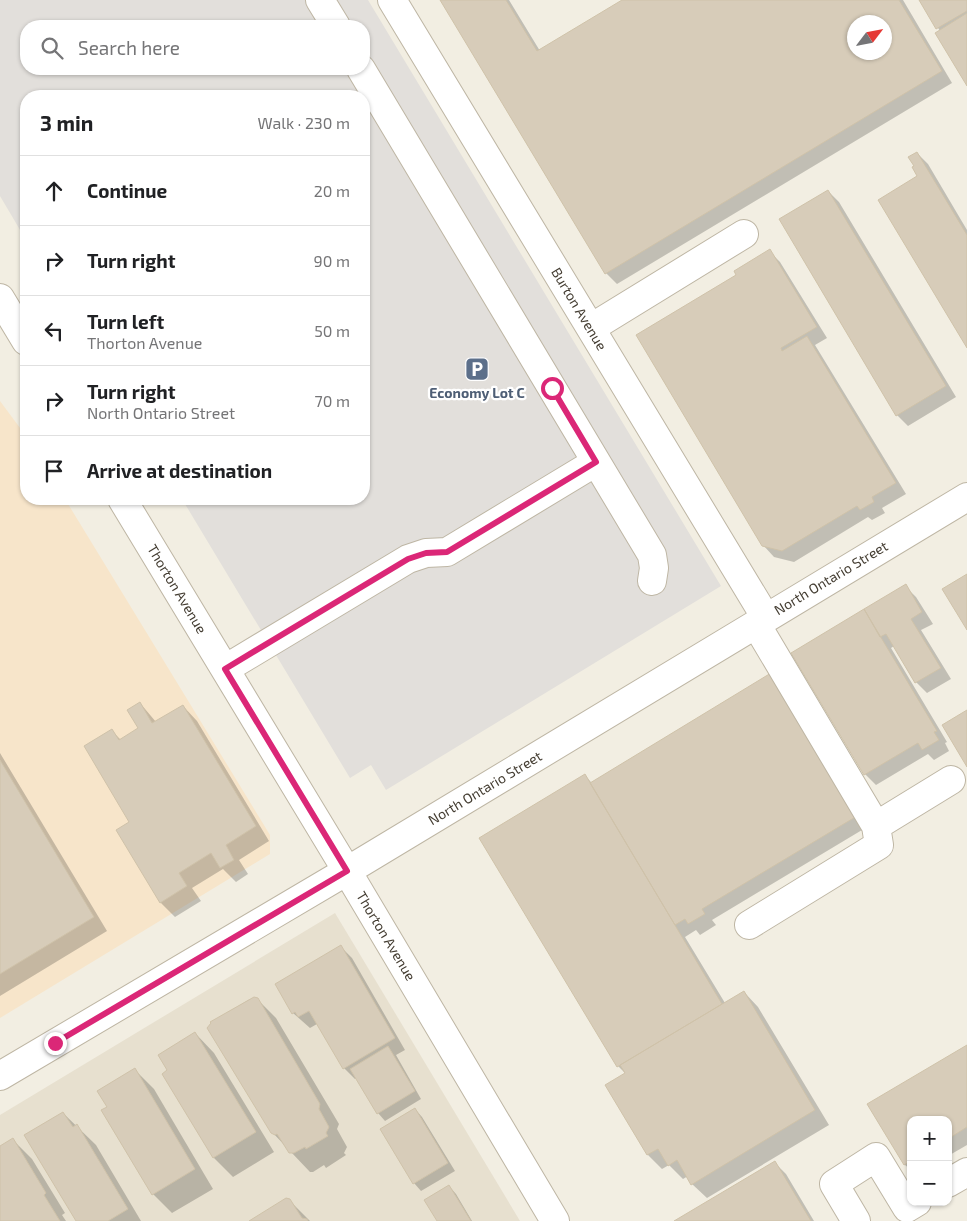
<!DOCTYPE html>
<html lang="en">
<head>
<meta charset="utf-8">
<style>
	:root { --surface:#fff; --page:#f6f6f6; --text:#202124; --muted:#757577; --line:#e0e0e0 }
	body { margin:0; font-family:"Exo 2",sans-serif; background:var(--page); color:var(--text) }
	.controls { position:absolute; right:15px; bottom:15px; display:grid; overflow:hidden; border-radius:10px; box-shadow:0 1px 4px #0004 }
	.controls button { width:45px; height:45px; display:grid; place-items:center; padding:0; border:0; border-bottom:1px solid var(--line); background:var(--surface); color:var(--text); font:25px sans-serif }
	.compass { position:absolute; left:847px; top:15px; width:45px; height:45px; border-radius:50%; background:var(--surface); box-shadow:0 1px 4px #0004; rotate:58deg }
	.stop { position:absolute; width:15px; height:15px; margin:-11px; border:4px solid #db2777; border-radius:50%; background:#fff }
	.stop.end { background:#db2777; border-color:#fff; box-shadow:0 1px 5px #0008 }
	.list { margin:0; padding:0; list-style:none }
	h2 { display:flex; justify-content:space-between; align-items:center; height:65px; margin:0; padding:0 20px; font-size:21px }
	h2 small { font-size:16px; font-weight:400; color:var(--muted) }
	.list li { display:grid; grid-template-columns:32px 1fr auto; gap:15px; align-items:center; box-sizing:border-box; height:70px; padding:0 20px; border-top:1px solid var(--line) }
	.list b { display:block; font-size:19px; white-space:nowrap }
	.list p { margin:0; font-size:16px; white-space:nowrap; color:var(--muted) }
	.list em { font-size:16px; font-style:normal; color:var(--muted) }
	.icon { flex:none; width:28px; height:28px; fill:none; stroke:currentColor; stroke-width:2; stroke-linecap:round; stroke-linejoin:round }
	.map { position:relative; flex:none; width:967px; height:1221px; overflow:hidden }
	.search { position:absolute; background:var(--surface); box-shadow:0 1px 4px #0004; left:20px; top:20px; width:350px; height:55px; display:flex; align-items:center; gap:12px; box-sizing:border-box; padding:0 18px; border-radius:20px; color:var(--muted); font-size:19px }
	.panel { position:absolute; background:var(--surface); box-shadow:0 1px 4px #0004; left:20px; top:90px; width:350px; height:415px; border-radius:20px }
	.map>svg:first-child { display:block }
	.residential { fill:#e7e0cf }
	.commercial { fill:#f7e5ca }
	.parking { fill:#e2dfdb; fill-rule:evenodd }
	.shadow { fill:#0003; fill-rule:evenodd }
	.building { fill:#d7ccb9; stroke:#cfc2a9; fill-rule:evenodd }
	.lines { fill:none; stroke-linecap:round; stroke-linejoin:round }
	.minor-casing { stroke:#beb6a4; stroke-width:30 }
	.minor { stroke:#fff; stroke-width:28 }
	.route { stroke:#db2777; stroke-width:6 }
	.labels { text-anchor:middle; stroke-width:4.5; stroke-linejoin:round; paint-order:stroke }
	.street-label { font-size:14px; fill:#443d32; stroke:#fff }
	.service-label { font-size:14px; font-weight:bold; fill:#4e5e75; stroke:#fff }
</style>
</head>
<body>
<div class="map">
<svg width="967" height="1221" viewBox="0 0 967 1221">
	<rect width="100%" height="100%" fill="#f2eee2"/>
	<path class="residential" d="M335,913l185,308h-520v-106z"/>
	<path class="commercial" d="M0,401l26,35v63h39l205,336v19l-270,164z"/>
	<path class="parking" d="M0,0h368l353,586 -335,204 -15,-25 -21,13 -168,-279h182v-403h-338v144l-26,-44zM26,26h338v43h-338z"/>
	<path class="shadow" d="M441,0h68l31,51 85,-51h278l49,83 -335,201 -11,-11zM854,22h30v30h-30z
		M920,0h47v84l-27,-53z
		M917,153l11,11 39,66v115l-48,-168z
		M828,191l11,11 117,195 -48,29 -11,-11z
		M769,251l11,11 47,76 -12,7 91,149 -24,14 3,5 -13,7 -4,-3 -74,45 -20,-5 -11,-12 -25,-270z
		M905,586l11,11 17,27 -12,6 30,49 -24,14 -11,-11 -22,-36 -3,2 56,94 -2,1 4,8 -15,9 -6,-6 -52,31 -11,-11 -72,-121z
		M770,675l97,152 -155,93 4,5 -16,10 -4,-5 -11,7 40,66 19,-11 14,15 71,118 -122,73 -15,-14 -4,-8 -5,3 -14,-14 -7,4 -14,-14 -41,-69 19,-12 -8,-8 -33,-290 7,7z
		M140,703l16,19 27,-16 14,15 72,120 -30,19 9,14 -12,8 -13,-13 -31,19 9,13 -26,16 -14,-14 -43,-72 13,-9 -19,-91 9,9 19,-12z
		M0,753l107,178 -107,65z
		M341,947l11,11 53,92 -9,5 25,44 -36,22 -7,-8 -21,-35 -2,1 -11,-11 -27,-44 -7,4 -17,-15z
		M250,999h7l19,19 63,106 -2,5 10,18 -3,6 2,2 -20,13 -2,-3 -11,7h-3l-38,-40 -60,-110z
		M195,1033l19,20 60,99 -41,25 -19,-19 -45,-87z
		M967,1046v99l-19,11v-36h-37v50l-6,-5 -36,-60z
		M135,1070l19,19 59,100 -41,24 -19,-19 -45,-87z
		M415,1109l7,8 33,54 -34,20 -7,-8z
		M63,1113l33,32 45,76h-63z
		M13,1140l19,19 33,54 -3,2 4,6h-66v-73z
		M775,1163l11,11 28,47h-137z
		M449,1186l7,8 16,27h-33z
		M289,1200l21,21h-60z"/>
	<path class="building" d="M440,0h66l31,51 85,-51h277l43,71 -337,203zM854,22h30v30h-30z
		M919,0h48v11l-31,18z
		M967,13v73l-32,-53z
		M917,152l50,83v113l-89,-148 39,-24 -5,-9 2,-1 -6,-9z
		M828,190l118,196 -50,30 -117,-197z
		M770,249l47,78 -36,21 1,3 25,-15 89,147 -24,14 2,5 -14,8 -3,-4 -75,45 -20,-5 -126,-211 100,-60 -2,-4z
		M967,574v56l-25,-41z
		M906,584l16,28 -11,7 30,49 -26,15 -29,-49 -6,3 -16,-28z
		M864,609l73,122 -3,1 5,8 -17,10 -4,-7 -54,32 -73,-122z
		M771,673l86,143 -155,93 3,5 -17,10 -3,-5 -10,6 -85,-142z
		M140,702l12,21 31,-18 73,121 -30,19 8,15 -14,8 -9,-15 -32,20 8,13 -27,17 -44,-73 13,-8 -45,-76 28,-17 7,11 19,-12 -11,-18z
		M967,710v57l-25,-42z
		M0,760l94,157 -94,57z
		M585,774l137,230 -105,63 -138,-229z
		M341,945l54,93 -52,31 -34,-58 -11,6 -3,-5 -3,2 -17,-30z
		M744,991l71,119 -124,75 -14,-25 -9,6 -10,-17 -11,6 -42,-70 20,-12 -5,-8z
		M254,997l4,1 62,106 -1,5 10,18 -3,6 2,3 -22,13 -1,-2 -11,6h-5l-12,-19 -2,1 -4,-2 -64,-105 4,-5 -1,-1z
		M195,1032l61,100 -43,26 -51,-84 5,-4 -9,-15z
		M967,1045v82l-19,12v-19h-37v41l-7,4 -37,-61z
		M388,1046l27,45 -38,23 -27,-45z
		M135,1068l60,101 -43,26 -51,-85 6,-3 -10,-16z
		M415,1108l33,55 -35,21 -33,-55z
		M63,1112l10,15 4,-3 51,85 -20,12h-32l-52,-86z
		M13,1138l33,55 -2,2 16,26h-60v-75z
		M775,1161l36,60h-137z
		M449,1185l22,36h-34l-13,-21z
		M286,1198l4,1 12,19 5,1 1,2h-59z"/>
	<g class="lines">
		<g class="minor-casing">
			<path id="minor" d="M320,0l16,26
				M392,0l374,618
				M361,69l291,486 2,13 -2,13
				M0,298l26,43
				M591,328l153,-94
				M122,499l225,372 208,350
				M225,669l183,-110 18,-6 21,-1 149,-90
				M876,826l75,-46
				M749,925l130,-80 -3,-19 -120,-202
				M0,1076l347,-205 620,-374
				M948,1183l19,-11
				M856,1221l-22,-37 42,-27 31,51 10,-6"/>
		</g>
		<use href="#minor" class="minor"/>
	</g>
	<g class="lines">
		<path class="route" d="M55,1043l292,-172 -122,-202 183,-110 18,-6 21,-1 149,-90 -44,-74"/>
	</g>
	<defs>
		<g id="parking-square" transform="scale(1.25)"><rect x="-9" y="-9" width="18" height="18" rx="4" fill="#5c6f8a" stroke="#fff"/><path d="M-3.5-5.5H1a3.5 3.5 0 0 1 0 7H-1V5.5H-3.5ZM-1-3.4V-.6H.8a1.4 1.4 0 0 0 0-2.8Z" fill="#fff"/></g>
	</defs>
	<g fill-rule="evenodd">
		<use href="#parking-square" x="477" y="369"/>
	</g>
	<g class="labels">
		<g class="street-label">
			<text transform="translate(579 309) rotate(59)" y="5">Burton Avenue</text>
			<text transform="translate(831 578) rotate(-31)" y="5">North Ontario Street</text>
			<text transform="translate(177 589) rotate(59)" y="5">Thorton Avenue</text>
			<text transform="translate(485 788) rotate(-31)" y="5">North Ontario Street</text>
			<text transform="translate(386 936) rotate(59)" y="5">Thorton Avenue</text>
		</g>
		<g class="service-label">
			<text x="477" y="398">Economy Lot C</text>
		</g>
	</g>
</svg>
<div class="controls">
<button>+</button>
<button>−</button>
</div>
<svg class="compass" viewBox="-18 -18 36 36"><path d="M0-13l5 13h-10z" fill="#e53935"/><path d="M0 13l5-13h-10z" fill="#757577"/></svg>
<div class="stop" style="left:552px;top:388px"></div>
<div class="stop end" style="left:55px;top:1043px"></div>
<div class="search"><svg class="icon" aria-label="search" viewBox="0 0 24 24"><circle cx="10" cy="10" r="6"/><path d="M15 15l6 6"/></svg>Search here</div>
<section class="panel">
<h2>3 min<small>Walk · 230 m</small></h2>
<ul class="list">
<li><svg class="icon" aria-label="ahead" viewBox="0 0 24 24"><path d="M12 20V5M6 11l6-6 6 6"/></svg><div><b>Continue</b></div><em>20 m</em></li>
<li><svg class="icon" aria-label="right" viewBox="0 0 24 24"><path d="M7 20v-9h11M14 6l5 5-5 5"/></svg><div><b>Turn right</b></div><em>90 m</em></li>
<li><svg class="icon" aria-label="left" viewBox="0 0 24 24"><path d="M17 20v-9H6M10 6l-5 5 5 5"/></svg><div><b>Turn left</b><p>Thorton Avenue</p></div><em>50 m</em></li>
<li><svg class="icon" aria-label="right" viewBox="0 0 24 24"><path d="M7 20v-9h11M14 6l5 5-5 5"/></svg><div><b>Turn right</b><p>North Ontario Street</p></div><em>70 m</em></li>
<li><svg class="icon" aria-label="arrive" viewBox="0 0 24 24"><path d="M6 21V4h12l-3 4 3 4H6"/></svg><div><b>Arrive at destination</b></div></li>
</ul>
</section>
</div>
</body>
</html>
